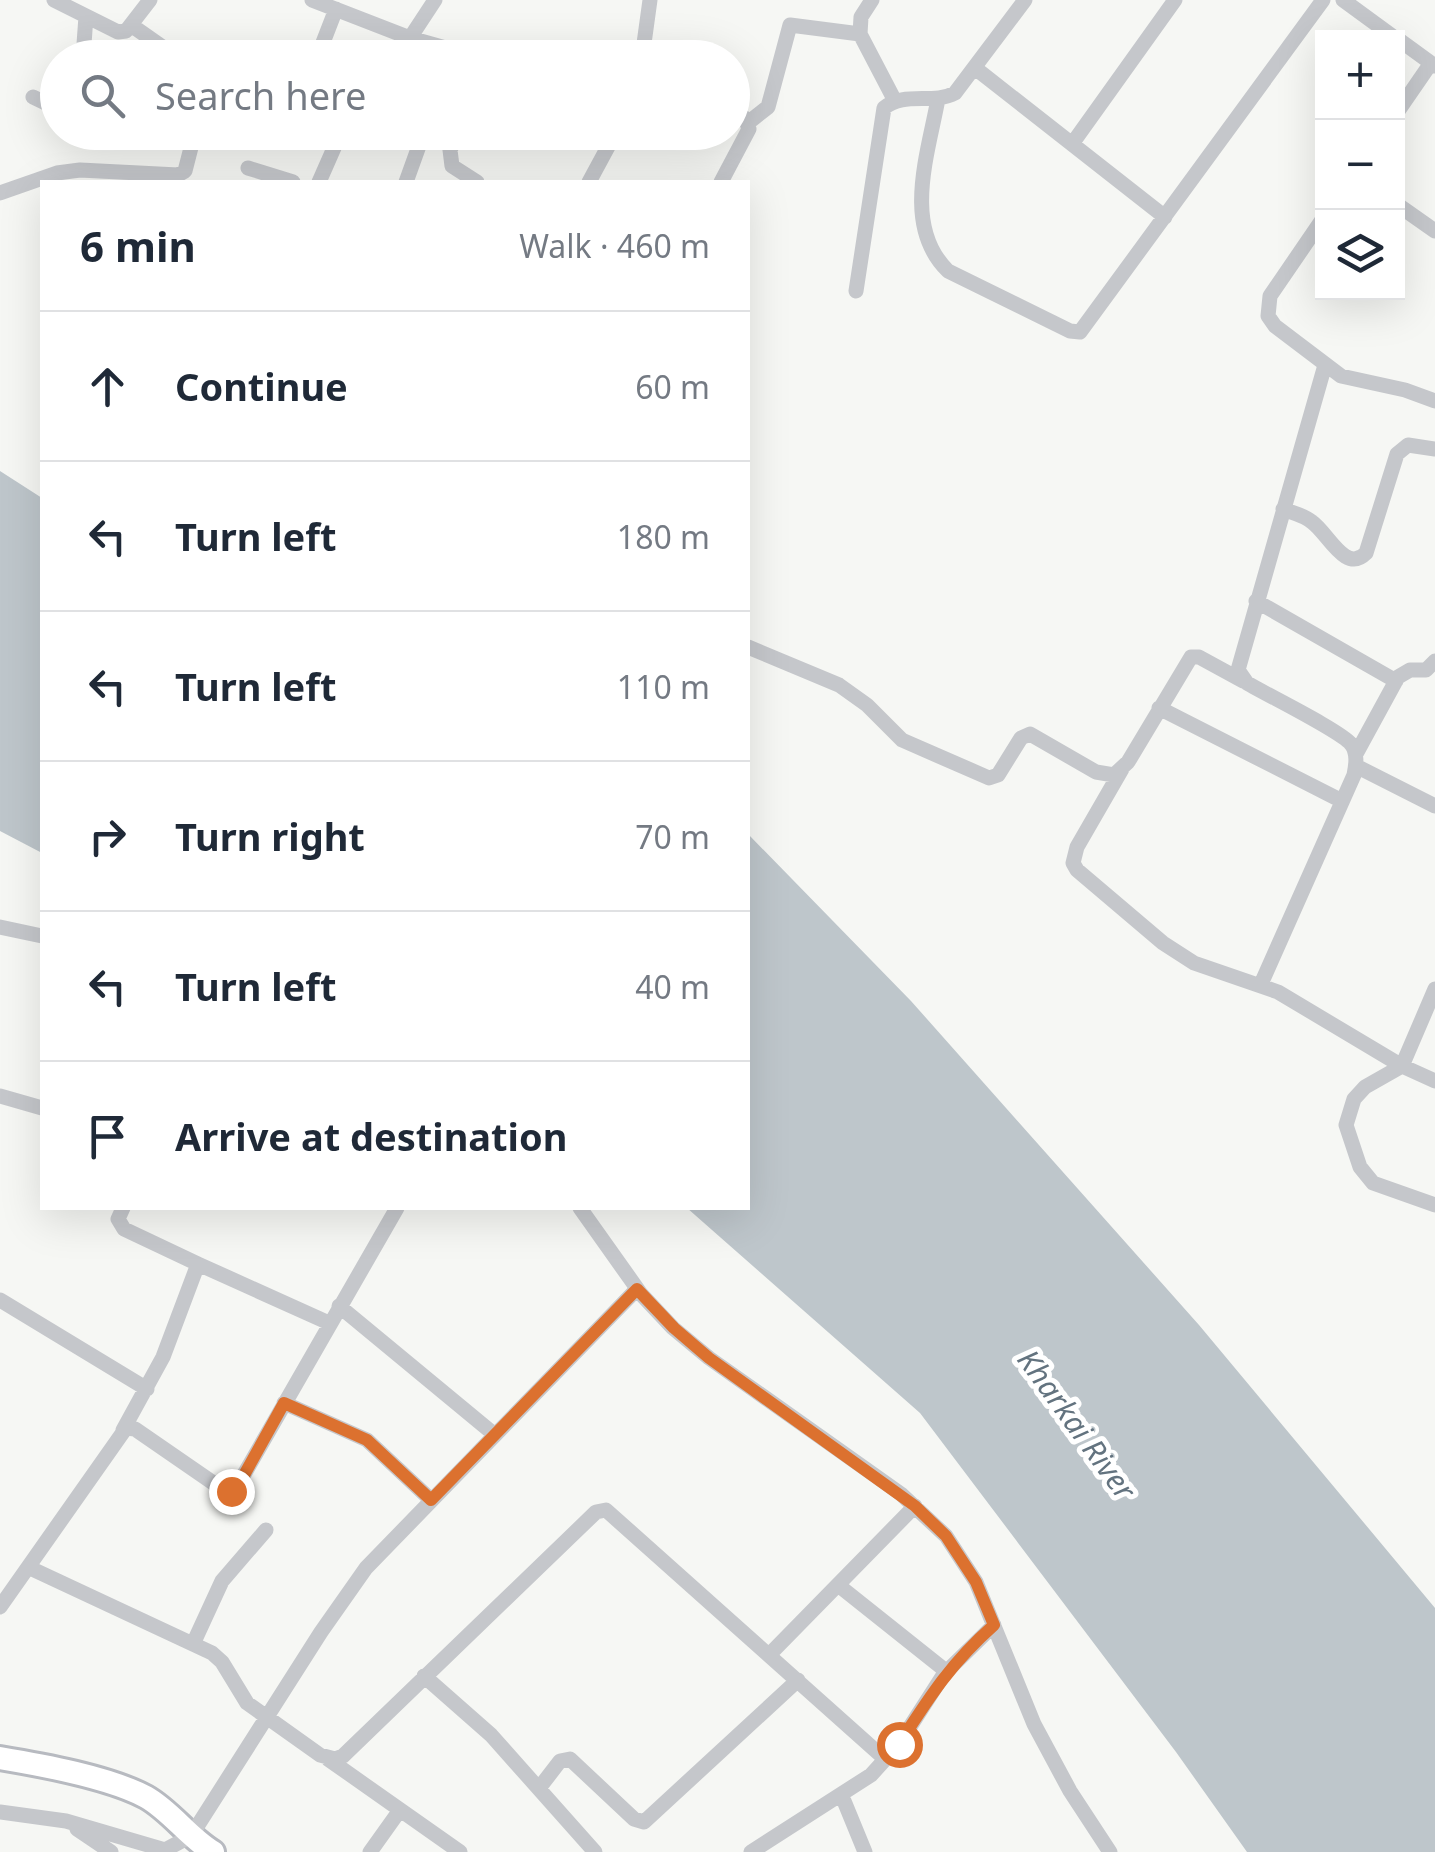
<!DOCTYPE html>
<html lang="en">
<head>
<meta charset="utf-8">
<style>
	:root { --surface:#fff; --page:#f2f2f3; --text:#1f2937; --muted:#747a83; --line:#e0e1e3 }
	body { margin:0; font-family:"Noto Sans",sans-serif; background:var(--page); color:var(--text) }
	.controls { position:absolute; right:30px; top:30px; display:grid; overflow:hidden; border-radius:0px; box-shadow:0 10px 40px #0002 }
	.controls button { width:90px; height:90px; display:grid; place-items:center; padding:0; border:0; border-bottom:2px solid var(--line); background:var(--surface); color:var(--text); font:50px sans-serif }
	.stop { position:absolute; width:30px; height:30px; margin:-22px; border:8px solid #dc712f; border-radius:50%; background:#fff }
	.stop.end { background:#dc712f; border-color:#fff; box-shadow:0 2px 10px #0008 }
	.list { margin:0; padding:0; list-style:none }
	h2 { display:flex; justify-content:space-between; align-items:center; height:130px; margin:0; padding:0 40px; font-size:42px }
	h2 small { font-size:32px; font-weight:400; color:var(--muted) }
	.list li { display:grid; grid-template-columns:65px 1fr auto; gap:30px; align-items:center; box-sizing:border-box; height:150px; padding:0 40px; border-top:2px solid var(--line) }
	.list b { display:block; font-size:38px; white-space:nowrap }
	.list em { font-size:32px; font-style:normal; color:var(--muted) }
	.icon { flex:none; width:55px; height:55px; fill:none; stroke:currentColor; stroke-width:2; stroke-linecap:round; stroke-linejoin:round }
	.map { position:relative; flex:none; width:1435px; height:1852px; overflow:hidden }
	.search { position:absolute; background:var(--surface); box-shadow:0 10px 40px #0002; left:40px; top:40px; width:710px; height:110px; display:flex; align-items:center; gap:25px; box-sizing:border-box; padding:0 35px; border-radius:55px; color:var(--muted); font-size:38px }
	.panel { position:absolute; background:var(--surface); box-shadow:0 10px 40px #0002; left:40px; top:180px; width:710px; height:1030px; border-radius:0px }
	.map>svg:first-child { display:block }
	.water { fill:#bec6cb }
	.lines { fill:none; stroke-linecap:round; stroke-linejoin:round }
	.secondary-casing { stroke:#b7bac0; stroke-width:28 }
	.street { stroke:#c5c7cb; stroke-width:15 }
	.secondary { stroke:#fff; stroke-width:22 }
	.route { stroke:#dc712f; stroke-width:12 }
	.labels { text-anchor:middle; stroke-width:10; stroke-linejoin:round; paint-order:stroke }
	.water-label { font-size:30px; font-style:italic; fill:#63737f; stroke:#fff }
</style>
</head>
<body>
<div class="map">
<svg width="1435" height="1852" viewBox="0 0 1435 1852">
	<rect width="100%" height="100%" fill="#f6f7f4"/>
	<path class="water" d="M0,471l42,27v355l-42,-22z
		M748,834l163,167 288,324 236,283v244h-188l-71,-100 -256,-339 -233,-205h61z"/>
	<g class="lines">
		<g class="secondary-casing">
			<path id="secondary" d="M0,1758c42,7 109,19 146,39 25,14 42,40 67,55"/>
		</g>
		<path class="street" d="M54,0l64,32 8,-1 24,-31
			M312,0l98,38 71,20
			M872,0l-11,17 -1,17 35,67
			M1343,0l52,38
			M131,25l47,33
			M410,38l25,-38
			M1398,39l37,27
			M83,58l3,-42
			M317,58l19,-49
			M642,58l8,-58
			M975,68l190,149
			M33,97l25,12
			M938,99c-10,55 -36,127 10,172l122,60 10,1 243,-332
			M1398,111l33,-48
			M749,122l19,-15 22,-82 70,9
			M459,132l-9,18 2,16 25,16
			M1072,144l103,-144
			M248,168l45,14
			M319,182l22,-50
			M406,182l18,-50
			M589,182l27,-50
			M721,182l28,-53 -4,-11 -13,-5
			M0,193l57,-20 23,-3 98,5 7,-4 10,-39
			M1398,205l37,26
			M1322,220l-52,76 -2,20 7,10 66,50 64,14 30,11
			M856,291l28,-183c20,-17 49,-3 71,-15l70,-93
			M1283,509c10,4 21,6 29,13 16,11 33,52 54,31l31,-99 11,-9 27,4
			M1256,601l140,80
			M748,647l91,38 28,20 35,35 87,38 9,-3 23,-37 9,-4 66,38 18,3 14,-13 63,-105h8l44,24
			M1159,708l183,93
			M1356,754l42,-77 12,-7h16l9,-9
			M1356,766l79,40
			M1122,769l-45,78 -4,16 4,7 86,73 31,20 84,29 124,74 33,15
			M0,927l42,9
			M1261,984l93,-209c2,-10 4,-22 -3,-31 -12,-14 -84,-49 -104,-61l-9,-13 87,-305
			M1435,989l-33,77 -37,21 -11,12 -8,26 14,42 13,16 62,22
			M0,1096l42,12
			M123,1208l-5,11 6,10 74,35
			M580,1208l61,86 32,34 36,30 192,136 45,42 30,46 58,142 36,67 40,61
			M0,1300l147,89
			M339,1306l156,129
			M284,1403l83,37 64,60
			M123,1430l40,-73 35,-93 131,59
			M30,1568l182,85 10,9 25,41 73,52 15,4 8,-3 253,-244 10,-2 279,249
			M838,1585l108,86
			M0,1607l126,-179 9,1 87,60 13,1 162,-282
			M193,1644l29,-63 44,-51
			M769,1655l146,-149
			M424,1676l67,59 104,117
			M328,1759l132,93
			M540,1787l20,-26 10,-2 64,60 10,3 154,-142
			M842,1796l23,56
			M0,1812l66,9 99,29
			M77,1829l34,23
			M161,1852l30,-16 130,-204 45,-64 271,-279
			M370,1852l30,-42
			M751,1852l120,-77 28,-31 45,-70 50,-49"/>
		<use href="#secondary" class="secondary"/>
	</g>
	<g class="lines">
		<path class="route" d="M231,1491l7,-5 46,-83 83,37 64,60 206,-211 37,39 35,30 206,148 31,30 30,46 18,43c-43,38 -64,71 -95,119"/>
	</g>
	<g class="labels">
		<g class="water-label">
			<text transform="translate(1076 1425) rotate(54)" y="10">Kharkai River</text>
		</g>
	</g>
</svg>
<div class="controls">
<button>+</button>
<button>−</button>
<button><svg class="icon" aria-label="layers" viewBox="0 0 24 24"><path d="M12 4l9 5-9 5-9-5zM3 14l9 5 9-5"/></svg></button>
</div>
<div class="stop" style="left:899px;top:1744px"></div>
<div class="stop end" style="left:231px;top:1491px"></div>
<div class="search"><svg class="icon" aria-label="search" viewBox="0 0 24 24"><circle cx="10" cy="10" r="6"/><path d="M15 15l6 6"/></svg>Search here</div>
<section class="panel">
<h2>6 min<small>Walk · 460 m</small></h2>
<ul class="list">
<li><svg class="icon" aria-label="ahead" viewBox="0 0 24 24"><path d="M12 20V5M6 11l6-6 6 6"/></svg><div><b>Continue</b></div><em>60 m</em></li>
<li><svg class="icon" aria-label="left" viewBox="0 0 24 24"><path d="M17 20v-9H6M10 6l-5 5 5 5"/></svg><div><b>Turn left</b></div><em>180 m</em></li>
<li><svg class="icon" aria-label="left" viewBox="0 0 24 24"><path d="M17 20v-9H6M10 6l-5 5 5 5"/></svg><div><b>Turn left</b></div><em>110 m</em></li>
<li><svg class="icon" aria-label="right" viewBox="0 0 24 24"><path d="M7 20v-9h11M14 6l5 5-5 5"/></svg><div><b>Turn right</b></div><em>70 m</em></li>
<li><svg class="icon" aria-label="left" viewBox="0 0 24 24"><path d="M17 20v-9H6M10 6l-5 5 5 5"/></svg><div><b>Turn left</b></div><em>40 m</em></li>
<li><svg class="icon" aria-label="arrive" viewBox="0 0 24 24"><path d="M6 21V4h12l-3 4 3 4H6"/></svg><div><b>Arrive at destination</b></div></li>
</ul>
</section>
</div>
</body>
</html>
